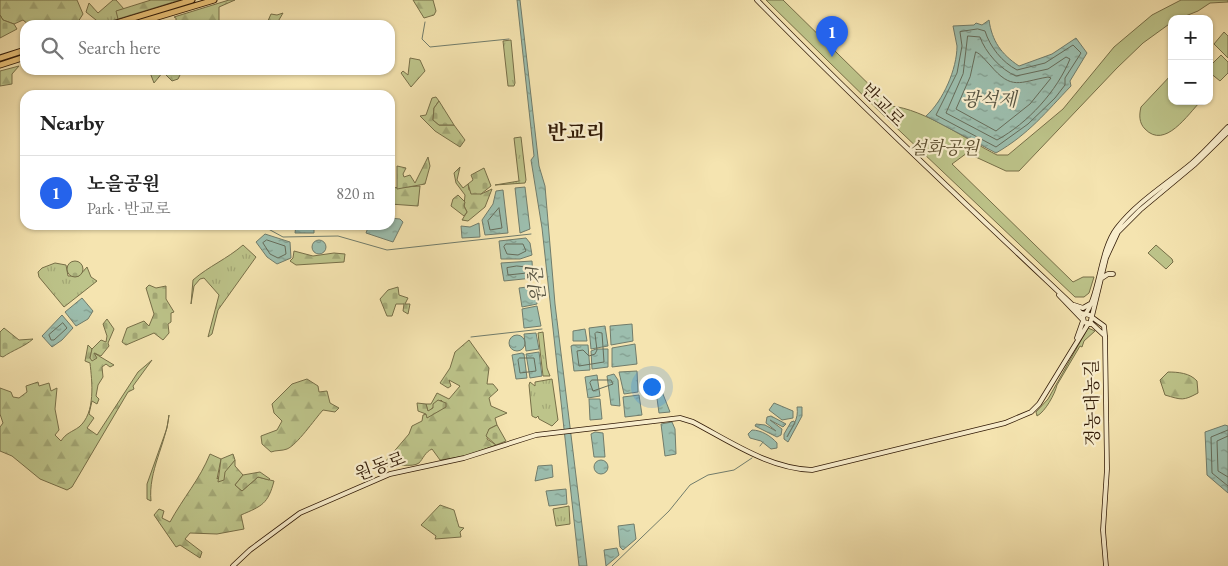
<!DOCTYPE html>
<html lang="en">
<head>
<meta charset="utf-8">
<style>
	:root { --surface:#fff; --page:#f6f6f6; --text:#222; --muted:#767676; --line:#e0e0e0; --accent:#2563eb }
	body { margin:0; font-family:"EB Garamond","Noto Serif KR",serif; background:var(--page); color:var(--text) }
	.controls { position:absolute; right:15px; top:15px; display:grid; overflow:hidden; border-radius:10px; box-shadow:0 1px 4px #0004 }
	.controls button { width:45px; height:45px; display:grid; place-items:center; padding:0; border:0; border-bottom:1px solid var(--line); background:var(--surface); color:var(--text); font:25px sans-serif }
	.you { position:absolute; left:651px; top:386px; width:18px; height:18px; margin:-12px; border:4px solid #fff; border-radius:50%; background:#1a73e8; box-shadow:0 0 0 8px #1a73e833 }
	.badge { display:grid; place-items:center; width:32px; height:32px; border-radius:50%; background:var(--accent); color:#fff; font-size:16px; font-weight:700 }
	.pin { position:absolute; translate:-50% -41px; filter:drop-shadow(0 1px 2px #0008) }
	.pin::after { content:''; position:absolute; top:26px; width:18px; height:15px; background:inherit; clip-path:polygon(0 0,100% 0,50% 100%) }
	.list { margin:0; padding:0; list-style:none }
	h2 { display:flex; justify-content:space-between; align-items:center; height:65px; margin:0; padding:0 20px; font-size:21px }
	h2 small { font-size:16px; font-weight:400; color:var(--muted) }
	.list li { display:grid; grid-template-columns:32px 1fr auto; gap:15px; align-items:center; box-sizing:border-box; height:75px; padding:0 20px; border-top:1px solid var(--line) }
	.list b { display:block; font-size:19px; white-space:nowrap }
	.list p { margin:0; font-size:16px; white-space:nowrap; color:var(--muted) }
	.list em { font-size:16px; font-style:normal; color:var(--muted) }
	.icon { flex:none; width:28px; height:28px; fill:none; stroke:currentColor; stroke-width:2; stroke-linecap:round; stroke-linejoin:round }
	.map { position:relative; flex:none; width:1228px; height:566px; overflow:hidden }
	.search { position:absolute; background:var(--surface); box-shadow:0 1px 4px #0004; left:20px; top:20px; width:375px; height:55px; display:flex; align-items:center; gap:12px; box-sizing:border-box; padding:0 18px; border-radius:15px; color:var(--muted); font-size:19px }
	.panel { position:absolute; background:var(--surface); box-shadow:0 1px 4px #0004; left:20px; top:90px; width:375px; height:140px; border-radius:15px }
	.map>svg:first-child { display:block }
	.grass { fill:url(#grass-tufts); stroke:#776f48 }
	.forest { fill:url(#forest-firs); stroke:#776f48 }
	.cemetery { fill:url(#cemetery-stones); stroke:#776f48 }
	.green { fill:#bdc48a; stroke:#776f48 }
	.water { fill:url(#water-ripples); stroke:#717c6b }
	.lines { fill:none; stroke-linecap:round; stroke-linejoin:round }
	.shore { stroke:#666c5a; stroke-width:1 }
	.stream { stroke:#717c6b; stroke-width:1 }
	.secondary-casing { stroke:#311a06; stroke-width:5.5 }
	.highway-casing { stroke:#311a06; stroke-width:7 }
	.secondary { stroke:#f8edcc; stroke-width:4 }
	.highway { stroke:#eac278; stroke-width:5 }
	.labels { text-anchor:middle; stroke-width:4.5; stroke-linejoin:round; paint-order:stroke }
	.street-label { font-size:18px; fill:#311a06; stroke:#f8edcc }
	.park-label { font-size:18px; font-style:italic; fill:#5b4d2e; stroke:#f8edcc }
	.water-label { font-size:19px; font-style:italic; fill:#565341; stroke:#f8edcc }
	.quarter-label { font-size:20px; font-weight:bold; fill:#311a06; stroke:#f8edcc }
</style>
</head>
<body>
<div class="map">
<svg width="1228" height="566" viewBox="0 0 1228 566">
	<defs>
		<pattern id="grass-tufts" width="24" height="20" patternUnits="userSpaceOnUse" patternTransform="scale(1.25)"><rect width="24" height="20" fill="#bdc48a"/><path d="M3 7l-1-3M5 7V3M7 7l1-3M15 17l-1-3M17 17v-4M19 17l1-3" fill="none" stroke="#a3a876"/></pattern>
		<pattern id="forest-firs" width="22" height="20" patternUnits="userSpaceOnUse" patternTransform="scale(1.25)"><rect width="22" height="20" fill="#bdc48a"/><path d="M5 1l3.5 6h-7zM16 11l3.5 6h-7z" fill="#a3a876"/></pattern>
		<pattern id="cemetery-stones" width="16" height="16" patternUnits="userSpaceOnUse" patternTransform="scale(1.25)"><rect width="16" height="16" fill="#bdc48a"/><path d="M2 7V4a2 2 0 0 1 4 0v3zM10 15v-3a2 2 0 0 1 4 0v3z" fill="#a3a876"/></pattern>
		<pattern id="water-ripples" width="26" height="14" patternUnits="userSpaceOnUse" patternTransform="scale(1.25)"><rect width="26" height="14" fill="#9cbeae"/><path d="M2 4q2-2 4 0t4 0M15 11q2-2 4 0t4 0" fill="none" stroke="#809a8c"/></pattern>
	</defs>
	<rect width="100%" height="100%" fill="#f5e4b0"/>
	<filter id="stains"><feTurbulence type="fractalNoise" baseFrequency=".004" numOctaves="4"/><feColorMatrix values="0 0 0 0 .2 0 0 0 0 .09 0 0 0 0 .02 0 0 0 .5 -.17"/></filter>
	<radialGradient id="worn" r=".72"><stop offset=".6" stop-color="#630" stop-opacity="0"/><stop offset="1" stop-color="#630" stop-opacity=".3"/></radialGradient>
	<path class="grass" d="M113,0h3l8,9 -7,2 1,8 -17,5 -15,-12 3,-9 9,10z
		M511,40l4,43 -1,3h-6l-5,-45z
		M521,137l5,43 -1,3 -30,2 24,-4 -5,-43z
		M243,245l13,12 -38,53 -6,24 -4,3 11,-42 -15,-17 -4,1 -6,7 -3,18 2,-24c16,-14 34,-21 50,-35z
		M55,263l11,2 2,11h11l8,-9 4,10 6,4 -33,26 -25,-30 -1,-5 4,-4z
		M543,332l4,36 3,8h-7l-5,-43z
		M552,379l6,41 -6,6 -13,-7 -1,-3 -2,2 -4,-2 -3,-31 1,-3 5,4v-4z
		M169,415c-3,29 -21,56 -18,86l-4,-2v-15l20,-56z
		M569,506l1,18 -14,2 -3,-17z"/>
	<path class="forest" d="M0,0h77l6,14 -7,11h-47l-6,-5 -9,4 -11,-4 -3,-5z
		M151,0h29l-62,19 -2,-8z
		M229,0h6l-16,7v18h-43v-7l-2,-1z
		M413,0h20l3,11 -2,4 -10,3z
		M283,13l-7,12h-28l5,-2h14l4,-9 6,1z
		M410,58l10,2 5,11 -14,16 -10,-14 2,-2 5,4z
		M19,66l-7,8v10l-12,2v-15z
		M149,70h39l-7,3 -3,6 -6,2 -9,-9 -9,11z
		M436,97l3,4 -5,7 -1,12 6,5h15l11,15 -5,7 -25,-16 -15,-15 6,-1 6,-17z
		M460,167l-3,13 6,8 5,-4 1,6 12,4 11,-5 -7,18 -17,14 -6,-1 5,-8 -3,-6 1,-11 -9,-12 -2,-10z
		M420,186l-2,20 -28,-2v-16z
		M294,251l19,5 21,-3 11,1 -1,8 -48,3 -6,-4 3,-3z
		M1088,328l7,3 -11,10 -2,6 -2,-1 -23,39c-2,9 -12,27 -20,31l-1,-4 12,-13z
		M469,340l20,28 -2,16h6l5,6 -9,8 2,8 16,7 -12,5 2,7 -8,4 -2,10 9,6 -30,11 -26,4 -8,-11c-7,3 -9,10 -13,14 -7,5 -24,0 -32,3l-2,-4 24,-28 3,-8 10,-5 1,-6 16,-4 5,-8 -3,-3 -13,12 -2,-8h5l6,-11 12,6 11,-13 -11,-6 2,6 -3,2 -8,-5 10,-15 5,-16z
		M88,345l4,4 -2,9 4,-5 20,12 -4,2 -4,-3 -4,3 1,10 -5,8 -2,11 3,3 -2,5 -5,-3 -3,13 5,4 -7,10 10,7 41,-63 14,-12 -19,26 1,3 -6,3 -56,95 -5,3 -27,-11 -28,-23 -12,-5v-24l3,-4 -3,-9v-26l11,4 2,5 6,1 8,-6 -1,-6 12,-4 1,4 10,-3 2,8 6,-3 -2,21 4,21 -4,5 6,6c5,-8 11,-9 18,-14 17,-14 13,-46 11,-64l-5,-2z
		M1168,372c10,0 22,1 29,9l1,12c-15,8 -16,7 -33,2l-5,-15z
		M307,379l11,7 1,6 8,-1 3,12 9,5 -4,4 -12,-2c-9,10 -26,35 -36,39 -5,2 -11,1 -16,3l-9,-8 -1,-8 16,-6 5,-9 -8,-8 -2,-9 20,-20z
		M210,454l11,5 -4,20 18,-19v6l8,9 -8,10 7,6 16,-14 16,4c-6,23 -12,25 -33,34l3,14 -27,5 -27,-1 -5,6 17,13 -2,6 -20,-13 -4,2 -22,-32 5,-6 5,2 -2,7 8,4c13,-24 30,-43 40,-68z
		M440,505l14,5 5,17 5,1 -4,4 1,5 -26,2 1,-3 -15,-11z"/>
	<path class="cemetery" d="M0,15l3,5 11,4 3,5 -17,9z
		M439,101l15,24h-15l-6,-5 1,-12z
		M428,157l2,9 -5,18 -28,5v-23l9,2 -3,6 1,3 6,-2 5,8z
		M484,168l7,18 -10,8h-10l-3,-10 5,-4 -2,-5z
		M458,195l7,7 -1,4 3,6 -3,4 -13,-10 2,-7z
		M67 269a8 8 0 1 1 16 0a8 8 0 1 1-16 0Z
		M149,285l7,3 10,-2v13l8,13 -3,1v9l-3,2 1,9 -6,7 -9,-7 -28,12 -4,-3 5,-14 17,-7 5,5 5,-12 -8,-26z
		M398,287l1,8 9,3 -3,6h5l-2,10 -5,-3 1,-7h-8l-4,12h-5l-7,-17 8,-9z
		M107,319l7,10 -6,14 1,3 -8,10 -7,-3 3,5 -5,3 -2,-3 2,-9 9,-9 5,2 1,-6 -4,-12z
		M4,328l15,12 14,-1c-9,8 -20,11 -30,18l-3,-1v-24z
		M438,400l8,3v4l-19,11 -1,-4 -8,-3 -1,-8 9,1 2,7 5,-3v-4z
		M497,425l9,16 -10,4 -10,-9 3,-7z
		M233,454l2,6 -10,12 -1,8 -6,2 3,-23z
		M260,472l10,7 -1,1 -11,-3 -16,14 -7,-6 8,-10z"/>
	<path class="green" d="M766,0h17l108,106c33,3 76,34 106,49h11l55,-46 51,-62 38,-32 29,-15h47v2l-18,1 -12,8 -20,8h-6v3l-29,21 -26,25 -98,103h-13l-39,-18 -15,11 121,118 10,-5h11l-5,16 -5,4h-9l-191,-181z
		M1224,32l4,4v22l-14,-14z
		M1221,55l7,7v11l-8,8 -11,-9v-5z
		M1172,74v27h29c-13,13 -36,49 -56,28 -6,-6 -6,-14 -4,-22z
		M1156,245l16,14 1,3 -7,7 -18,-16z"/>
	<path class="water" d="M517,0h3l19,166 6,20 10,118 32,262h-8l-37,-338 -11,-68 3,-4z
		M989,20c3,21 12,34 30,46l33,-12 24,-16 11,15 -17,28 1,5c-25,26 -42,48 -75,67l-70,-37c17,-15 31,-47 31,-70 -1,-7 -3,-13 -4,-20l21,-1 2,-2 6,2z
		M525,187l5,42 -10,4 -5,-45z
		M503,190l5,43 -23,2 -3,-15 11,-16 3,-13z
		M390,218l10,1 3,3 -10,20 -27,-9 3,-8h21z
		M479,223l1,14 -18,1 -1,-12 9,1z
		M296,225h18v8h-19z
		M265,234l25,8 1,16 -14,6 -10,-7 -11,-15z
		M526,238l4,5 2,12 -12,4h-19l-2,-18z
		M312 247a7 7 0 1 1 14 0a7 7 0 1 1-14 0Z
		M532,261l1,17 -29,3 -3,-18z
		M535,286l2,18 -15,3 -3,-19z
		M82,298l11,13 -5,8 -12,7 -11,-14z
		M537,306l4,20 -17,2 -2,-19z
		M62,315l11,13 -11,12 -10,7 -10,-11z
		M632,324l1,17 -22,4 -1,-19z
		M605,326l3,20 -17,3 -2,-21z
		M585,329l2,12h-14v-10z
		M536,333l3,16 -13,2 -2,-17z
		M509 343a8 8 0 1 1 16 0a8 8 0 1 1-16 0Z
		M635,344l2,20 -25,3v-19z
		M573,345h15l2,25 -16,1 -3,-25z
		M596,349h12v18l-16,2 -1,-18z
		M539,352l3,24 -12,2 -4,-24z
		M522,353l2,1 3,24 -11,1 -4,-24z
		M637,371l1,21 -14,2 -5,-22z
		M614,374l4,6 2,26 -9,-1 -4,-29z
		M597,375l3,21 -12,2 -3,-21z
		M661,389l9,23 -11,1 -3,-22z
		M639,395l3,20 -17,2 -2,-20z
		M589,399h11l2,20 -12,1z
		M774,403l19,8v7l-11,2 -13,-10z
		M797,407h5v9l-14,26 -4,-3v-5l7,-12 3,-1 1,2 -8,14c5,-11 12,-17 10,-30z
		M771,416l15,8 -3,3 -13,-7 12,9 -1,6 -4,2 -22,-11 1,-2 9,1 11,6 -10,-8 1,-6z
		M672,422l3,7 1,25 -11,2 -4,-32z
		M1225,425l3,1v67l-21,-18 -2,-43z
		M752,430c9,0 19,6 25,13v5l-6,1 -10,-8 -11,-3 -2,-4z
		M595,432l8,1 2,24h-11l-3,-23z
		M594 467a7 7 0 1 1 14 0a7 7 0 1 1-14 0Z
		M552,465l1,12 -18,4 3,-15z
		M566,489l1,15 -18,2 -3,-15z
		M634,524l2,15 -13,11 -3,-3 -2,-21z
		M617,548l2,7 -13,11 -2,-16z"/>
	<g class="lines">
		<path class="shore" d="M978,29l7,2c5,16 17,31 32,39l28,-7 28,-18 8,8 -16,25v7l-10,13 -27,26 -32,23 -60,-32 21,-42 5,-27 -2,-14z
			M968,36l12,1c5,15 21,33 36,39l32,-7 18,-12 4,2c-13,32 -42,64 -73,81l-51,-27 17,-39z
			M976,52c5,2 9,8 14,13 22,26 29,17 58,12l3,1 -21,26 -34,27 -40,-22 14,-32z
			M499,208l3,20 -12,2 -2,-9z
			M267,240l18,6 1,8 -8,4 -8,-4 -7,-11z
			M506,244h17l3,7 -8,4 -11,-1 -3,-7z
			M517,266l9,1 1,6 -19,2 -1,-7z
			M63,323l4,5 -13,12h-3l-2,-5z
			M597,332l5,1 2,29 -25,4 -2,-15 6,-1 6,6 6,-2 2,-4 -2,-16z
			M520,358h14l2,13 -16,2 -2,-13z
			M592,380h19l2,4 -20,7 -3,-8z
			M1228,430l-17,7 1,36 16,13
			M1228,436l-11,5 1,30 10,6"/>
		<path class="stream" d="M425,22l-3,17 8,8 79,-8
			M261,225l22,12 55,-1 49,14 144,-16
			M471,337l71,-8
			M760,446l3,-4
			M612,566l57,-55 21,-26 18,-10 26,-5 18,-12"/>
		<g class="secondary-casing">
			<path id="secondary" d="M757,0c105,107 215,210 324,313l4,1
				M1102,278l6,-4h5
				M1059,295l24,25
				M1074,305l9,3 7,-4
				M1086,314l6,2 -2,8 -6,-2 -1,-5c17,-18 16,-66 34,-89 20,-26 50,-44 75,-65 13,-11 24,-24 36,-36
				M1092,316l14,-58 12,-26 22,-22 54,-45 34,-33
				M1093,318l11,8 1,10 2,133 -4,61 3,36
				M1091,323l14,13
				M1077,338l6,-17
				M233,566l17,-16 50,-37 90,-39 74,-16 72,-23 144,-17 13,4c38,20 75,46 119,48l193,-47 26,-11 8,-8 49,-80"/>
		</g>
		<g class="highway-casing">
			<path id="highway" d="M110,25l82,-25
				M131,25l83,-25
				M0,58l25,-8
				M0,65l25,-8"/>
		</g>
		<use href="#secondary" class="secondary"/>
		<use href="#highway" class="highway"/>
	</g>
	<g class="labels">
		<g class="street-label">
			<text transform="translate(883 105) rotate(45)" y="6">반교로</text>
			<text transform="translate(1092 403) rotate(-91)" y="6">정농대농길</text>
			<text transform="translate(380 466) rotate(-20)" y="6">원동로</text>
		</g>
		<g class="park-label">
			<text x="944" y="154">설화공원</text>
		</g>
		<g class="water-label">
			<text x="989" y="106">광석제</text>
			<text transform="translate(536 285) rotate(-97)" y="7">원천</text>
		</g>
		<g class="quarter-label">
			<text x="576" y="139">반교리</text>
		</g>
	</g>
	<rect width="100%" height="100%" filter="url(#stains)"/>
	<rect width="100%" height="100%" fill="url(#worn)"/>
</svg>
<div class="controls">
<button>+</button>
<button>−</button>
</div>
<div class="you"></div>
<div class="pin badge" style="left:832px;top:57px">1</div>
<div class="search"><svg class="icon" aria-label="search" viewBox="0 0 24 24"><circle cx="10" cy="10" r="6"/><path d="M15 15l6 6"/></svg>Search here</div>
<section class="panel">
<h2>Nearby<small></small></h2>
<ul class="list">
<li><span class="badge">1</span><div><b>노을공원</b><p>Park · 반교로</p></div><em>820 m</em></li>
</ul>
</section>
</div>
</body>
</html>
